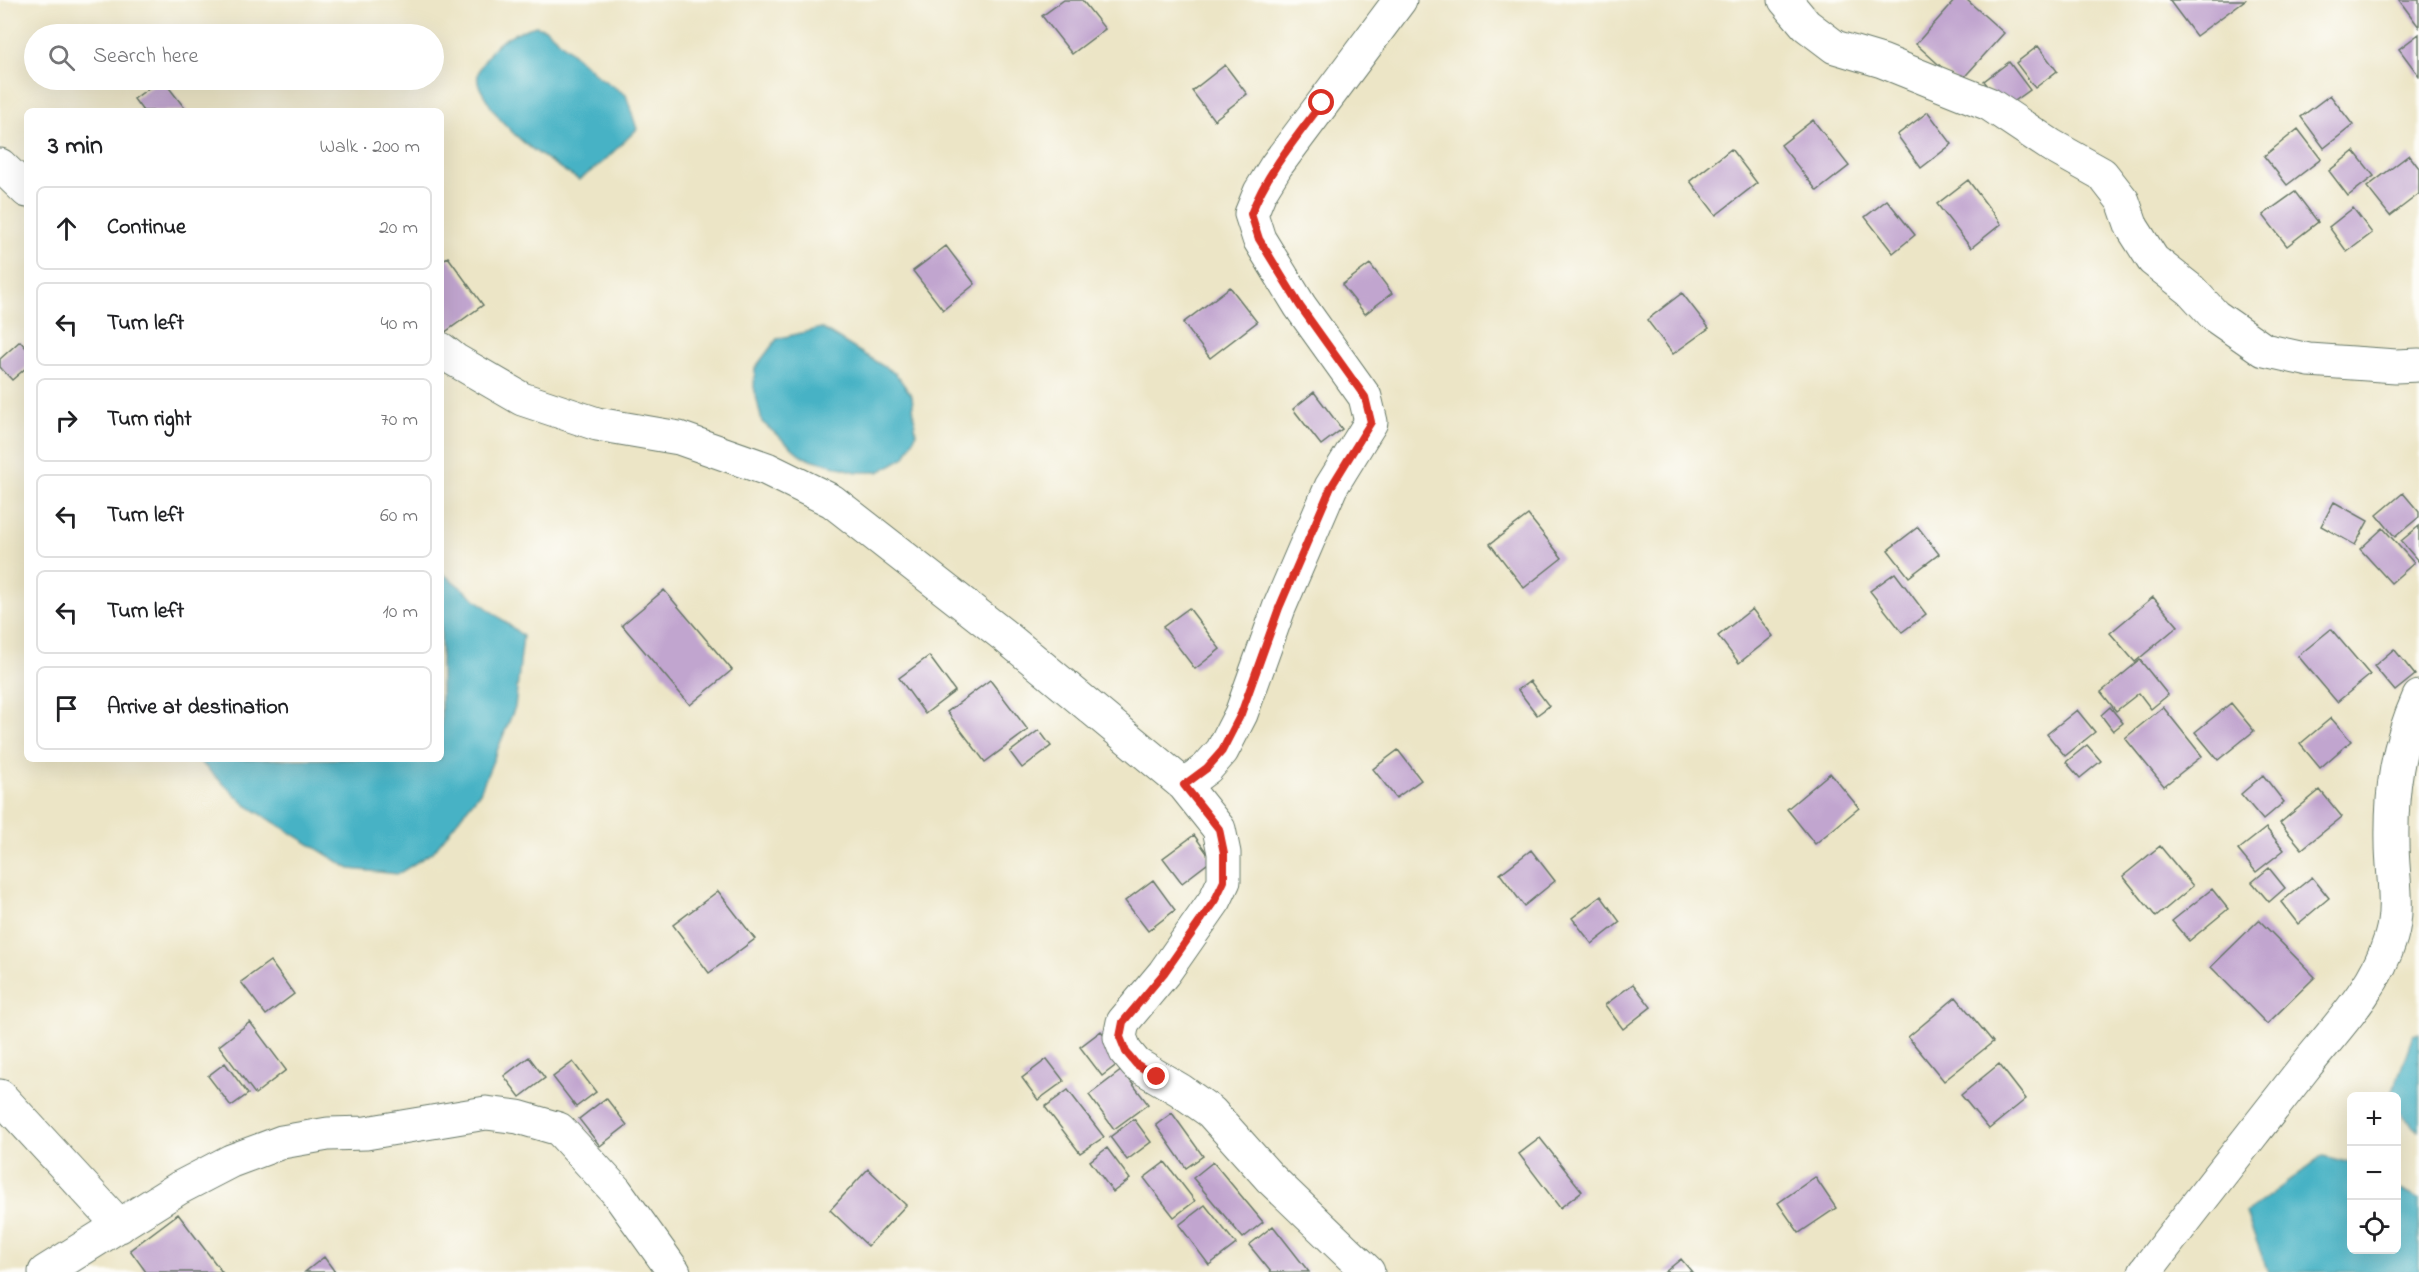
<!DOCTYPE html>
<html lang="en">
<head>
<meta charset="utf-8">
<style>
	:root { --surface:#fff; --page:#f2f2f2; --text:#202124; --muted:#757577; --line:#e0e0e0 }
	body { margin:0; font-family:"Indie Flower",sans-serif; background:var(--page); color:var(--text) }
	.controls { position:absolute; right:18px; bottom:18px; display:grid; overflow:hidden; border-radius:9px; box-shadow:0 6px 24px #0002 }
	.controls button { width:54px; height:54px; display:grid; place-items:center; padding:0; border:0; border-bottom:2px solid var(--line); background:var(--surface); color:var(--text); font:30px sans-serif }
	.stop { position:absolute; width:18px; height:18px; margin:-14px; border:4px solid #d93025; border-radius:50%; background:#fff }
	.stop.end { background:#d93025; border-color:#fff; box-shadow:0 2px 6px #0008 }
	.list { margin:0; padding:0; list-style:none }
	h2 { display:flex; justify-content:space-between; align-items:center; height:78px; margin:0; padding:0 24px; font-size:26px }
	h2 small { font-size:20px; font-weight:400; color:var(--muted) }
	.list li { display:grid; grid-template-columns:39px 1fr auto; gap:18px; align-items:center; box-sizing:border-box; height:84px; margin:0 12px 12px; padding:0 12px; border:2px solid var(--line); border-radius:9px }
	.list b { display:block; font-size:22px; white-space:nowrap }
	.list em { font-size:20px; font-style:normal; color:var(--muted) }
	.icon { flex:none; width:33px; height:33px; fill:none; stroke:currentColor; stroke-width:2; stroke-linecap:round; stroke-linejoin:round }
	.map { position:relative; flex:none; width:2419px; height:1272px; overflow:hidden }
	.search { position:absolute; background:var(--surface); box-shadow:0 6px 24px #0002; left:24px; top:24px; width:420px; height:66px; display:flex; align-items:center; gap:15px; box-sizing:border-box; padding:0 21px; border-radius:33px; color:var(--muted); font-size:22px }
	.panel { position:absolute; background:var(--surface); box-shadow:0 6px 24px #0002; left:24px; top:108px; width:420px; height:654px; border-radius:9px }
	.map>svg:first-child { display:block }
	.water { fill:#47b2c5; stroke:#33787c; stroke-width:1.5 }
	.building { fill:#c1a5cf }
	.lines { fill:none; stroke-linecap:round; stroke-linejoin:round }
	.minor-casing { stroke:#677867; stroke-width:35 }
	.minor { stroke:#fff; stroke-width:33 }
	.route { stroke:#d93025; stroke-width:8 }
</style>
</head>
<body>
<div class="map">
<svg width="2419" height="1272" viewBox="0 0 2419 1272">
	<rect width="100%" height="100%" fill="#fdfcf7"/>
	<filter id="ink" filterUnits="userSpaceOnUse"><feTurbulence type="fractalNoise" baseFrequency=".0167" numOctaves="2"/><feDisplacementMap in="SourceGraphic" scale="12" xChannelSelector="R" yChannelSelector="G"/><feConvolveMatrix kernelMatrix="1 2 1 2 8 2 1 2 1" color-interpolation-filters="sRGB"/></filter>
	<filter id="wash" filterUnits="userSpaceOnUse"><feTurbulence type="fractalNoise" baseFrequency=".008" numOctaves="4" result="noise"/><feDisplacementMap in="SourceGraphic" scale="24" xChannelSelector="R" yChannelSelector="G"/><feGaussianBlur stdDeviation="1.35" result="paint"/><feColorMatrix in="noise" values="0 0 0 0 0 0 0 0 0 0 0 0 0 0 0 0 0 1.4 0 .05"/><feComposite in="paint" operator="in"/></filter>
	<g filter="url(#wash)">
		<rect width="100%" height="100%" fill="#ece5c6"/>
		<path class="water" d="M536,26l10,3 53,48 27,18 11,34 -34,33 -24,18c-37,-23 -75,-46 -95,-85 -2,-4 -6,-9 -6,-13 -2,-10 4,-18 9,-25 12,-19 29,-25 49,-31z
			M821,328l75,46 16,22 4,38 -11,23 -26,15h-22l-54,-15 -41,-35 -8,-35 1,-19 22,-29z
			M441,572l82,64 -8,71 -35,85 -47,60 -35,22 -48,-5 -104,-64 -49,-46h244z
			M2419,1033v98l-22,-20 -1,-15h-5l22,-61z
			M2323,1156l28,7 1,87h44l1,-62 22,11v73h-151l-22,-59z"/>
		<g id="blocks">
			<path class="building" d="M1064,0h18l23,29 -33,25 -30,-38z
				M1955,0h12l37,33 -45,50 -43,-39z
				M2169,0h76l-49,36z
				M2399,0h20v27z
				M2419,34v42l-20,-27z
				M2038,46l19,25 -22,17 -19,-25z
				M2009,62l21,28 -25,18 -21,-27z
				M1225,65l22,29 -33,26 -22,-29z
				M160,80h3l24,31h-44l-9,-12z
				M2330,95l23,30 -29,23 -23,-31z
				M1928,112l24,32 -31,24 -24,-33z
				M1813,120l36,46 -32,25 -36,-46z
				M2298,129l23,30 -34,26 -23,-29z
				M1731,149l26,34 -41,32 -26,-34z
				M2354,151l20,25 -26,20 -19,-25z
				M2409,155l10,13v26l-29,22 -23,-29z
				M1968,180l33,44 -30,24 -34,-44z
				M2295,192l23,30 -31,24 -24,-31z
				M1887,200l28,35 -22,18 -28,-36z
				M2353,208l19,25 -25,19 -18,-25z
				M946,246l29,38 -32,26 -30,-39z
				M448,257l35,48 -42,30v-74z
				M1370,264l22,29 -27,21 -23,-29z
				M1230,287l27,35 -47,36 -27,-35z
				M1682,293l27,35 -36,26 -26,-34z
				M20,341l7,8v18l-15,13 -12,-13v-8z
				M1314,392l28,37 -21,16 -28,-36z
				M2403,493l16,19v5l-24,20 -18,-22z
				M2334,502l34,19 -13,24 -34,-19z
				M1528,515l34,43 -38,30 -34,-44z
				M2419,526v36l-18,-21z
				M1918,527l21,27 -30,23 -21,-27z
				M2383,528l31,35 -23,20 -31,-34z
				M1895,573l31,41 -24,18 -32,-41z
				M664,590l68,80 -42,35 -68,-80z
				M2153,597l25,29 -43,36 -25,-29z
				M1189,608l31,41 -25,20 -32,-42z
				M1752,609l21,27 -34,27 -21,-27z
				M2331,629l39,46 -33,27 -39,-46z
				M2394,649l21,26 -20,16 -21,-25z
				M929,656l26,35 -30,23 -26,-36z
				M2140,660l28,35 -17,14 -12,-16 -23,18 -15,-19z
				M990,680l38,50 -43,32 -38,-50z
				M1530,681l19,25 -12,9 -19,-25z
				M2231,703l23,28 -36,29 -23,-28z
				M2110,707l13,16 -10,8 -12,-16z
				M2163,707l39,49 -38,30 -39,-48z
				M2077,710l18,22 -30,24 -18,-22z
				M2331,718l20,23 -31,27 -20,-24z
				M1039,730l12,16 -29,22 -12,-16z
				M2087,745l14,16 -21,17 -14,-16z
				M1398,750l23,30 -25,18 -23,-29z
				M1830,773l29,35 -44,36 -28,-35z
				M2263,775l21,27 -21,18 -22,-26z
				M2320,790l22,27 -40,32 -22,-26z
				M2266,828l18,22 -28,22 -18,-22z
				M1194,835l18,25 -30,23 -19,-25z
				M2160,846l33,40 -37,31 -33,-41z
				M1531,850l24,31 -31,25 -24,-32z
				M2269,868l16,20 -16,14 -17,-20z
				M2312,877l17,21 -31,26 -17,-22z
				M1153,880l22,30 -27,21 -23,-30z
				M2212,889l16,20 -39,32 -17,-20z
				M718,891l37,48 -46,34 -36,-48z
				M1601,896l19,26 -28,22 -20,-26z
				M2259,920l56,57 -48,47 -56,-57z
				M270,961l24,33 -28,21 -25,-33z
				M1633,984l18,23 -28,22 -18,-24z
				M1956,997l37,45 -49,39 -36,-44z
				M250,1022l36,48 -31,24 -36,-48z
				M1101,1031l22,29 -21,16 -22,-29z
				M529,1057l16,21 -25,19 -16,-21z
				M1047,1059l17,22 -26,19 -16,-22z
				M573,1062l23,30 -20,15 -23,-30z
				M225,1063l23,31 -17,12 -23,-30z
				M1999,1064l27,35 -37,30 -28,-34z
				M1122,1070l26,34 -34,25 -25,-34z
				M1068,1090l36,47 -24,16 -35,-46z
				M606,1098l21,27 -27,21 -21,-27z
				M1172,1113l31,43 -17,12 -30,-43z
				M1134,1119l17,23 -24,18 -17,-23z
				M1540,1138l42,53 -22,17 -41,-54z
				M1107,1148l23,31 -17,13 -23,-31z
				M1165,1162l30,39 -21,16 -30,-39z
				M1213,1162l50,60 -20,16 -50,-60z
				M868,1169l38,36 -38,41 -38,-36z
				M1815,1177l21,31 -37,25 -21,-30z
				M1205,1205l31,39 -27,21 -30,-40z
				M178,1214l44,58h-76l-16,-22z
				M1273,1226l36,46h-38l-22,-27z
				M324,1257l11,15h-30z
				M1681,1259l11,13h-27z"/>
		</g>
	</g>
	<g filter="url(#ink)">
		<use href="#blocks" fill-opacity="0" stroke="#677867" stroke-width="1.5"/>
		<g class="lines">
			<g class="minor-casing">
				<path id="minor" d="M1785,0l21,25 29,22 47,14 107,43 63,42 50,28 21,27 9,26 21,33 38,30 24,26 49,34 45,10 87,6 23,-1
					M0,165l27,26
					M441,349l14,11 67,39 75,25 82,14 88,31 65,32 174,136 178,148 35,44 5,24v28l-9,19 -51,73 -41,49 -3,15 6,15 10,12 44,26 31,22 59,66 98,94
					M1184,785l23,-17 15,-17 19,-37 38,-106 52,-121 40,-65 -6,-25 -65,-91 -41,-67 -8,-25 9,-22 16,-26 124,-166
					M0,1096l120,130
					M45,1272l134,-84 52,-27 51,-19 46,-8 38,-1 120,-20 32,4 41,12 57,62 58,81
					M2145,1272c52,-68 106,-136 159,-204 32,-40 72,-80 87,-131 9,-31 1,-63 1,-94 -1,-54 5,-97 27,-146"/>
			</g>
			<use href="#minor" class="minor"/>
		</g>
	</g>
	<g class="lines" filter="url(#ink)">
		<path class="route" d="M1157,1077l-21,-13 -10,-12 -6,-15 3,-15 41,-49 51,-73 9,-19v-28l-5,-24 -35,-44 23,-17 15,-17 19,-37 38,-106 52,-121 40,-65 -6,-25 -65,-91 -41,-67 -8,-25c16,-42 45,-76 71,-111"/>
	</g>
</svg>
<div class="controls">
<button>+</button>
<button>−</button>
<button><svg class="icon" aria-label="locate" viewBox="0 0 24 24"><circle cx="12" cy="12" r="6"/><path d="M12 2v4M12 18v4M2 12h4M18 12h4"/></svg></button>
</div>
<div class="stop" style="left:1322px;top:103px"></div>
<div class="stop end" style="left:1157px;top:1077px"></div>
<div class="search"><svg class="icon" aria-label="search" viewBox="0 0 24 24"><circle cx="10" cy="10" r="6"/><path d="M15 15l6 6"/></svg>Search here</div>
<section class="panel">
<h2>3 min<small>Walk · 200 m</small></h2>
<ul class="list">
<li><svg class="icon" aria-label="ahead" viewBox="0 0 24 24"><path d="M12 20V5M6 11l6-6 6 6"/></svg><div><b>Continue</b></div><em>20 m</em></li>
<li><svg class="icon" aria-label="left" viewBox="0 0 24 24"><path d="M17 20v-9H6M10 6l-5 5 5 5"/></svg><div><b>Turn left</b></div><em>40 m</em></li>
<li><svg class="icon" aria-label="right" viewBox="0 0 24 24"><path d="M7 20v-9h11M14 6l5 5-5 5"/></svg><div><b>Turn right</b></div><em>70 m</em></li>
<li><svg class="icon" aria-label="left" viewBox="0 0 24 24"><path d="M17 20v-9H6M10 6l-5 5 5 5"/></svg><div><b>Turn left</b></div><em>60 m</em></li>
<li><svg class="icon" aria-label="left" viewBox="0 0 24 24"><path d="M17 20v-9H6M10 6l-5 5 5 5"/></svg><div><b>Turn left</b></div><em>10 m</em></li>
<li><svg class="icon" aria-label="arrive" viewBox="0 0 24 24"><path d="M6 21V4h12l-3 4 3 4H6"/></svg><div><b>Arrive at destination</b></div></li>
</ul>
</section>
</div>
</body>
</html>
